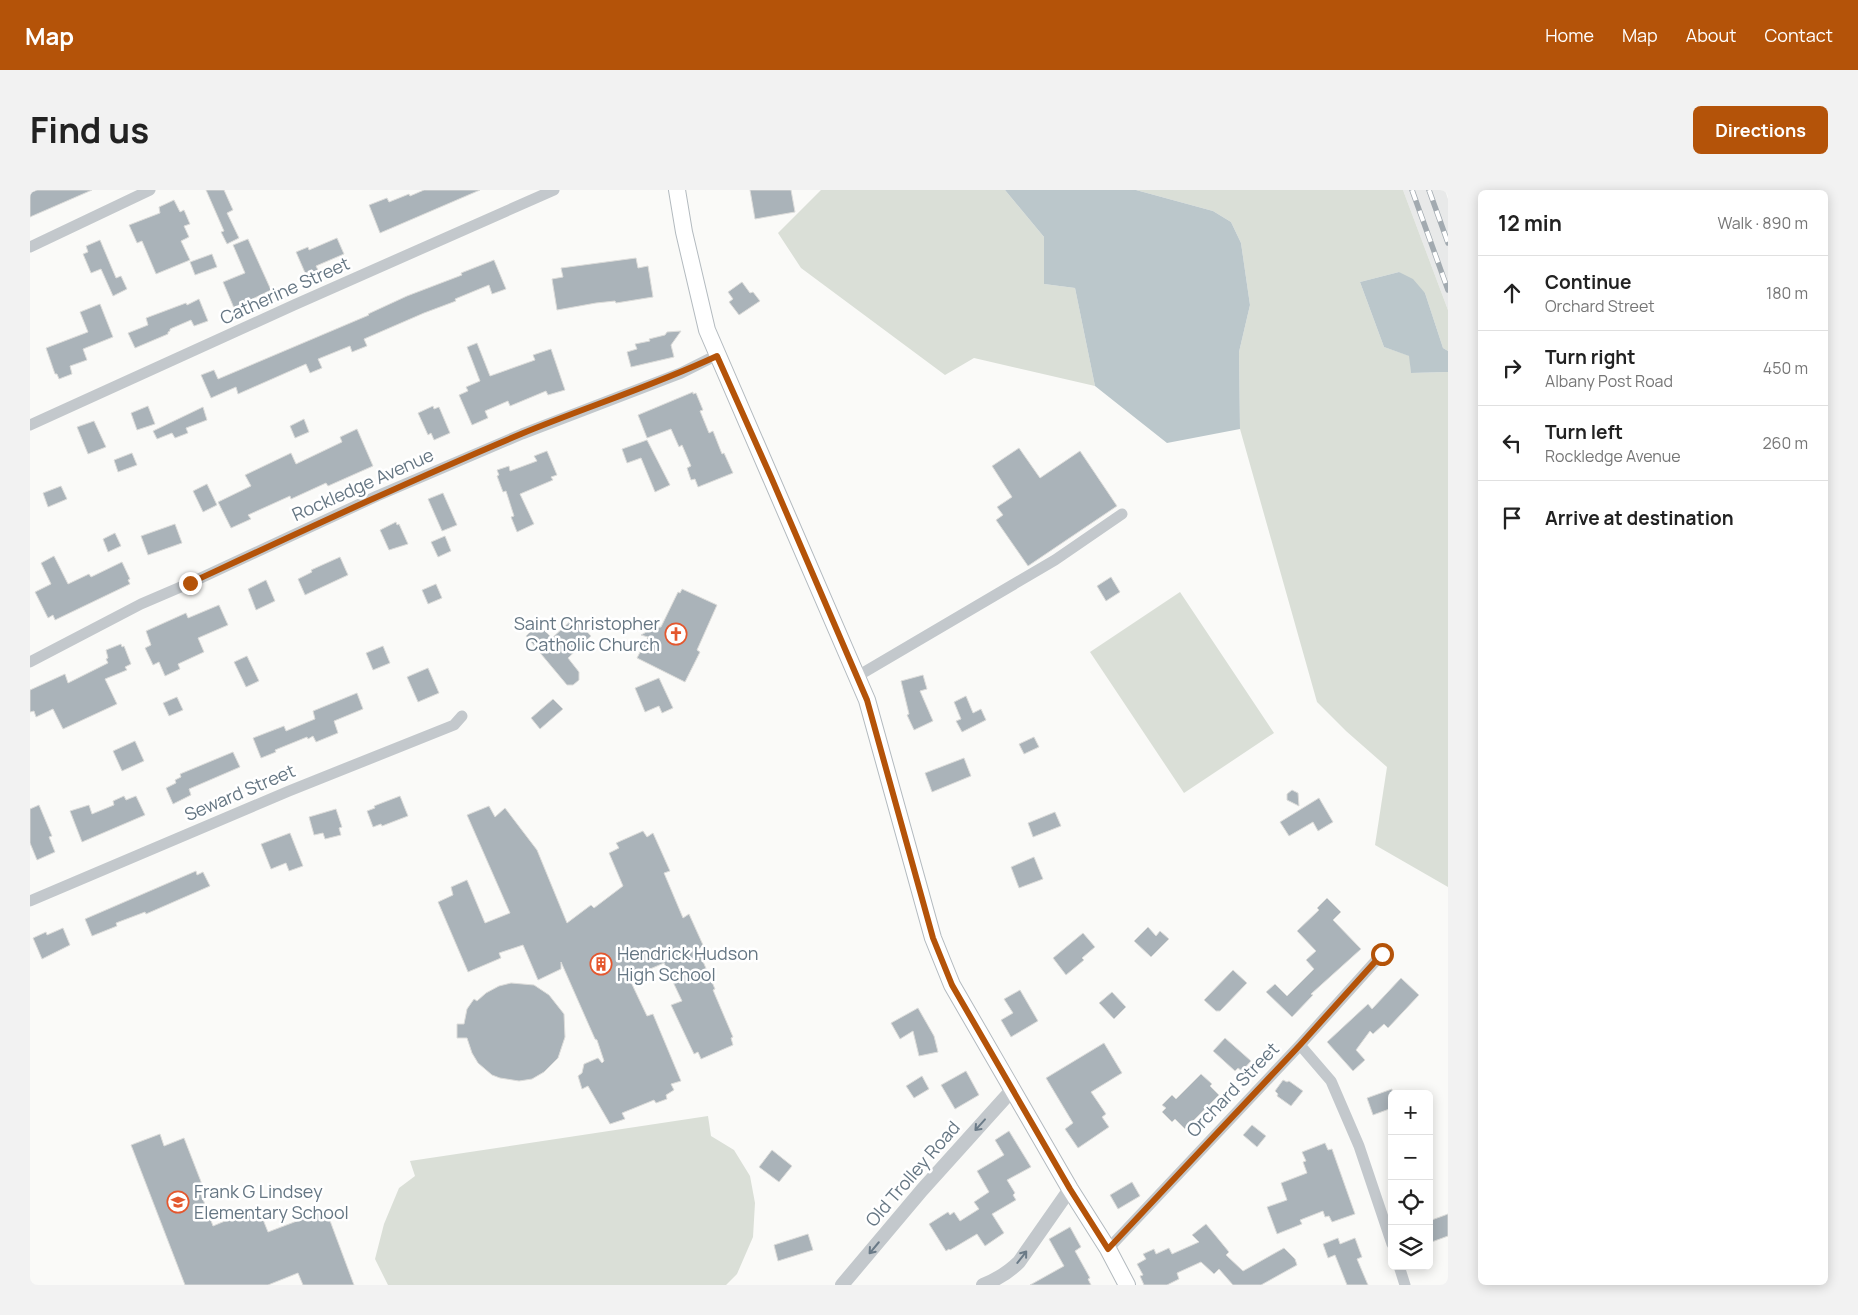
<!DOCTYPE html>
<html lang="en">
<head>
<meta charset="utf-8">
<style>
	:root { --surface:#fff; --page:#f2f2f2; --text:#222; --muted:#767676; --line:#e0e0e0; --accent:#b45309 }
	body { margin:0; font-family:Manrope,sans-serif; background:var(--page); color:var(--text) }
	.controls { position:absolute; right:15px; bottom:15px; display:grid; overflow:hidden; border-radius:8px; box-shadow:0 2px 12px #0003 }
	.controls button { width:45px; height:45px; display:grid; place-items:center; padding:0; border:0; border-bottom:1px solid var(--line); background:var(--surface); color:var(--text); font:25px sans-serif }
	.stop { position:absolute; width:15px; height:15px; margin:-11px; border:4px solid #b45309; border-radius:50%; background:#fff }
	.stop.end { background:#b45309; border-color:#fff; box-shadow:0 1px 5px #0008 }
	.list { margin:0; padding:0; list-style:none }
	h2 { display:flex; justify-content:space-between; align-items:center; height:65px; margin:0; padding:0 20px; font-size:21px }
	h2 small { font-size:16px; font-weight:400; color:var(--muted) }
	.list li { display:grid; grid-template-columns:32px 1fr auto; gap:15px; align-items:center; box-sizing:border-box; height:75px; padding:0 20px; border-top:1px solid var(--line) }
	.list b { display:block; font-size:19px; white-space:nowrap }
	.list p { margin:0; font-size:16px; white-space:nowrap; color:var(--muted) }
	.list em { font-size:16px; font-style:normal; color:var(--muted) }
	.icon { flex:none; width:28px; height:28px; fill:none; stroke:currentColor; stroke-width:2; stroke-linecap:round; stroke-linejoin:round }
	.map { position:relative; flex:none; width:1418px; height:1095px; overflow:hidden; border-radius:8px }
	header { display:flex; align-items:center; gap:30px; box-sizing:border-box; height:70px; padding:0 25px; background:var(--accent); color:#fff }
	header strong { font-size:24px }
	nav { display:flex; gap:28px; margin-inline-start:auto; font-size:18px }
	.intro { display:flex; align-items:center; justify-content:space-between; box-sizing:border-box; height:120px; padding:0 30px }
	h1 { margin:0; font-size:35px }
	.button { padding:12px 22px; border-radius:8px; background:var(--accent); color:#fff; font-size:18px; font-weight:700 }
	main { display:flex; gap:30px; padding:0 30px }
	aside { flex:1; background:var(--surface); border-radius:8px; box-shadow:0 2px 12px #0003 }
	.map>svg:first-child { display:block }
	.built { fill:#e8e9e9 }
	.green { fill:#dadfd7 }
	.water { fill:#bbc7cb }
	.building { fill:#aab3b9; stroke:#dcdcda }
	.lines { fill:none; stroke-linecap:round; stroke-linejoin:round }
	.secondary-casing { stroke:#b3babf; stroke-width:18 }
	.minor { stroke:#c3c8cc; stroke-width:11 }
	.tertiary { stroke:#c3c8cc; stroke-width:14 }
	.secondary { stroke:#fff; stroke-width:16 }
	.rail-casing { stroke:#a2aab0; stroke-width:5.5 }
	.rail { stroke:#fff; stroke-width:4; stroke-dasharray:11; stroke-linecap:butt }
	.oneway { stroke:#6a7a87 }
	.route { stroke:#b45309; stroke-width:6 }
	.labels { text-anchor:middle; stroke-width:5; stroke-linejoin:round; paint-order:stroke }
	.street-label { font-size:18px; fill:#657683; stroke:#fff }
	.poi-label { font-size:18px; fill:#657683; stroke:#fff; text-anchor:start }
</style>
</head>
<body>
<header>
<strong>Map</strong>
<nav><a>Home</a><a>Map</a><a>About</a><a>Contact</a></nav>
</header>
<div class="intro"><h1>Find us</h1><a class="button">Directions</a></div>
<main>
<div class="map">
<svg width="1418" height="1095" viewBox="0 0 1418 1095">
	<rect width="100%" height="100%" fill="#fafaf8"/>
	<path class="built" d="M1373,0h42l3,9v111z"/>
	<path class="green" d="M791,0h184l39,47v47l31,4 20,98 -121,-28 -29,17 -144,-107 -23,-35z
		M1106,0h267l45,120v41l-5,-3 -18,-55 -26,-21 -39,10 24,65 26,9 1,17 37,-1v515l-73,-42 12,-78 -41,-36 -29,-29 -77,-273 -1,-77 11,-47 -9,-62 -10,-21 -18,-11z
		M1150,402l94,141 -90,60 -94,-141z
		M678,926l3,20 23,14 16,26 5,27 -2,34 -16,37 -11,11h-338l-13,-26 9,-35 15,-36 16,-12 -5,-15z"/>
	<path class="water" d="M975,0h131l77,21 18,11 10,21 9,62 -11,47 1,77 -73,14 -72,-57 -20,-98 -31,-4v-47z
		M1369,82l14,7 12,14 18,55 5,3v21l-37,1 -2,-17 -25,-9 -24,-65z"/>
	<path class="building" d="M7,0h55l-62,27v-24z
		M176,0h18l9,20 -6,3 12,25 -12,6 -6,-12 3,-1z
		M394,0h56l-100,43 -11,-28 18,-7 2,4 20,-8 1,2z
		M720,0h41l4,22 -40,7z
		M144,10l6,12 4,-2 6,14 -6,2 5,11 -8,4 9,19 -34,14 -14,-33 -5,2 -8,-18 31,-12 -1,-6z
		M307,48l7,16 -28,12 2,4 -12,5 -10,-23 12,-5 1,3z
		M218,49l23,51 -37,18 -11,-26 22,-9 -12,-28z
		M70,50l16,38 5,-2 6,13 -14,7 -12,-27 -10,4 -8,-19 5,-2 -2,-6z
		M182,64l5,13 -22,8 -5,-13z
		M606,68l2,10 10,-2 5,31 -37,6 -1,-2 -19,2 -39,7 -5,-31 11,-2 -2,-9z
		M464,70l12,29 -14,5 -3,-9 -34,14 1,2 -32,12 -60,26 3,7 -15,6 -2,-6 -32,13 4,9 -12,5 -4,-9 -68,30 -2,-7 -25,11 -10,-23 13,-5 4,9 151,-64 -1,-1 39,-18 55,-21 -1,-2z
		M712,92l8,11 3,-1 7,9 -21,14 -10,-13 4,-3 -5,-7z
		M169,109l9,22 -14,5 -3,-6 -21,9v2l-2,1v2l-33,14 -7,-15 20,-8 -2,-7 40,-15 1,2z
		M70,114l13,33 -30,12 4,11 -17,6 2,8 -13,5 -2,-5h-2l-9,-26 42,-16 -8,-20z
		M651,141l-10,14 3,12 -43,10 -4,-15 10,-3 -2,-5 15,-3 -1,-2 16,-4 2,-3z
		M447,153l13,33 45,-16 -2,-5 18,-6 14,41 -17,5 -2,-4 -36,15 -2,-5 -23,10 3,7 -16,7 -13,-30 9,-4 -2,-4 14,-6 -13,-34z
		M663,202v2l3,-1 7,17 -3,1 9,22 4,-2 9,23 2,-1 9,20 -35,14 -3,-8 -4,1 -4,-12 4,-2 -9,-21 -3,2 -8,-18 -24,9 -9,-23z
		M118,216l7,18 -18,6 -6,-17z
		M403,216l1,3 5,-2 11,26 -16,7 -3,-7 -3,2 -10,-22z
		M173,217l4,13 -21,8 2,5 -13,5 -3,-5 -15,6 -4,-8z
		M274,229l5,13 -14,6 -5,-12z
		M64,231l12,26 -18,7 -11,-27z
		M327,239l16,37 -45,20 -2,-3 -35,16 -1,-3 -42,19 3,4 -20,9 -13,-26 33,-16 -6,-11 46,-22 5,11 46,-22 -2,-5z
		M617,250l23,45 -15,7 -14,-34 -14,5 -5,-14z
		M989,258l21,30 40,-27 37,55 -89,60 -32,-46 7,-5 -6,-8 15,-10 -20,-31z
		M517,261l10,24 -6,2 2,3 -33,14 14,30 -17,8 -6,-15 3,-1 -8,-25 -3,1 -6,-16 2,-1 -2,-5 12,-4 1,5 27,-10 -3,-5z
		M102,263l5,12 -19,7 -4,-12z
		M177,294l10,21 -14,7 -10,-21z
		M31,296l6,13 -19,8 -5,-14z
		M413,303l14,32 -15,6 -14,-32z
		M366,332l1,3 2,-1 9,20 -19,6 -9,-20z
		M145,334l7,19 -34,12 -7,-19z
		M85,343l6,13 -13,6 -5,-13z
		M415,346l6,15 -13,6 -7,-15z
		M24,366l14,28 21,-10 2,3 31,-15 8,17 -2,1 2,4 -75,36 -2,-5 -5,3 -13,-26 16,-8 -10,-21z
		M310,367l8,18 -43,20 -7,-16 14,-7 -1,-2z
		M1081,387l9,15 -14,9 -9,-15z
		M236,390l9,21 -19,9 -8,-21z
		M406,394l6,14 -14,6 -6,-14z
		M652,399l35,16 -20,45 3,2 -15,30 -48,-24 11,-21 -7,-2 13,-7 7,-1 17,-35 2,1z
		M189,415l9,20 -30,13 6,14 -26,12 2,5 -15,7 -6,-14 -6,3 -8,-17 6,-3 -5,-14 40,-18 2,5z
		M544,428l17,18 -23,22 11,14v8l-6,5h-6l-41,-49 12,-12 14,14z
		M91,454l1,3 2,-1 7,18 -6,3 2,3 -22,9 12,25 -54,25 -10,-20 -17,8 -2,-6 -4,1v-22l35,-16 3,9 40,-20 -2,-4 2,-1 -2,-8z
		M353,456l7,17 -17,7 -7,-17z
		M217,466l12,25 -13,6 -12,-25z
		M398,478l11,25 -21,9 -11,-25z
		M893,485l4,14 -7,2 13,30 -19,9 -7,-15 2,-1 -8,-33z
		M629,488l14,30 -11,5 -3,-7 -14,6 -10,-24z
		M327,503l6,16 -29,12 4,12 -22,9 -3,-6 -5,3 -1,-2 -32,13 1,2 -15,6 -8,-20 31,-12 2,5 29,-12 -2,-8z
		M936,506l7,17 8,-4 5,11 -24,12 -6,-11 5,-2 -7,-17z
		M147,507l6,13 -14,6 -6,-13z
		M523,509l10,10 -23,20 -9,-11z
		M1004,547l5,10 -15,7 -5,-10z
		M105,551l9,20 -22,10 -9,-20z
		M203,562l7,15 -51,22 2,6 -18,9 -7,-16 10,-5 -1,-3 6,-3 -1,-3z
		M934,568l7,18 -39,16 -7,-19z
		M1262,600l6,3 1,13 -12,-6v-6z
		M94,606l2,4 10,-4 9,19 -63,27 -12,-31 19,-6 3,9 22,-9 -1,-4z
		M370,606l8,20 -26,10 -1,-2 -8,3 -6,-16 8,-3 -1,-2z
		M1289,608l14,24 -15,9 -5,-9 -24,14 -9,-14z
		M9,615l13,31 -3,1 6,15 -18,8 -7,-17v-34z
		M459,616l6,11 10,-9 32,42 30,73 24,-18 3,3 29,-22 -14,-33 10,-5 -3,-5 27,-12 4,6 6,-4 17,38 -6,2 19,45 6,-4 14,31 -5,5 17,39 -2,1 20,47 -2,1 2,7 -32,14 -3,-7 -4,2 -23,-49 11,-4 -18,-38 -35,15 18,38 6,-2 28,67 -10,3 3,6 -8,5 1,4 -11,4 -2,-3 -32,13 3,6 -15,5 -22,-38 -6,3 -4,-13 4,-3 2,-9 14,-6 4,5 2,-2 -7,-21 -2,-1 -34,-77v7l-23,11 -15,-35 -24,8 2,5 -33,14 -30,-70 15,-7 -2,-8 16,-7 18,43 25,-10 -43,-98z
		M306,619l6,18 -3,1 2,7 -16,4 -2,-6 -9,2 -5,-18z
		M1025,622l6,14 -28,11 -5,-14z
		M260,643l13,33 -14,5 -3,-8 -15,6 -10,-25z
		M1004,667l9,22 -24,9 -8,-21z
		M166,681l1,4 6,-3 7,14 -64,28 -1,-2 -29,11 1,3 -25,10 -7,-17z
		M1297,708l14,14 -8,8 28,29 -50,45 2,1 -21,22 -26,-25 9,-8 12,12 27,-27 -8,-9 10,-9 -19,-20 22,-21 -2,-2z
		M1118,737l8,9 4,-5 9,8 -18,18 -17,-16z
		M33,738l7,17 -28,14 -9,-21 13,-6 1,3z
		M1053,743l12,14 -13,11 2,2 -18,15 -13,-17z
		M1203,780l14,13 -27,28h-4l-12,-11z
		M1371,788l18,17 -31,33 -4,-4 -11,10 -3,-3 -14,19 9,10 -12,11 -26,-29 41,-38 4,5z
		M481,793l23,2 15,10 15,19 1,23 -7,21 -14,14 -12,7 -13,2 -19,-3 -8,-3 -14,-12 -6,-10 -5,-15h-10v-14h7l3,-15 7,-10 3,2 9,-8 13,-7z
		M990,800l18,31 -27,16 -10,-17 12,-7 -9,-14z
		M1082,802l14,15 -12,12 -15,-16z
		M888,818l16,28 4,16 -19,4 -6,-25 -13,8 -9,-16z
		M1195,848l26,23 -9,10 -4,-3 -3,3 -22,-20z
		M1074,853l18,30 -31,19 15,22 -4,3 7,10 -31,21 -13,-19 8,-6 -27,-45z
		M936,881l13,24 -24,14 -14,-24z
		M1171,884l11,10 -2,2 9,9 -34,34 -10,-10 -3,3 -10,-10 4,-4 -4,-3 10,-10 4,4z
		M892,886l7,13 -15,9 -8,-12z
		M1253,890l4,2 2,-1 14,10 -12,15 -14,-10 1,-2 -3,-3z
		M1362,899v19l-19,7 -6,-17z
		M1222,935l14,11 -9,11 -14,-12z
		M979,941l22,36 -24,13 8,13 -2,2 3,5 -24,14 12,19 -19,13 -8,-12 -27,16 -1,-1 -3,2 -17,-27 19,-12 2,3 4,-3 6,9 19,-12 -5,-7 15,-10 -12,-21 27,-16 -9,-15z
		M130,944l4,12 20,-8 21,54 -4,2 12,32 24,-10 2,3 21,-7 8,20 58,-22 28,75h-51l-5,-12 -30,12h-83l-54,-140z
		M1295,953l3,7 4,-1 23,65 -23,8 -3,-6 -4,1 -2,-6 -23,9 2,4 -25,10 -10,-27 20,-7 -6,-17 26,-10 -4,-11 3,-1 -4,-9z
		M742,960l20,16 -13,16 -20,-15z
		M1102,992l8,14 -22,13 -8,-14z
		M1418,1024v22l-19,7v-22z
		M1176,1034l23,28 -3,3 17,16 41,-23 11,11 2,6 -36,20h-28l-14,-16 -5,5 -13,-12 -24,11 2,6 -12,6h-23l-4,-9 3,-1 -6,-11 9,-5 -3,-5 11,-5 2,5 13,-6 3,6 27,-12 -7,-7z
		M1040,1037l11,20 -6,4 15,27 -2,1 3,6h-61l34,-19 -15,-27z
		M778,1044l5,16 -35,11 -4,-16z
		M1308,1048l2,6 15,-6 7,19 -5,2 11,26h-21l-12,-30 -7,3 -5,-14z"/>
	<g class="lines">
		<g class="secondary-casing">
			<path id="secondary" d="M647,0l7,42 23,98 160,370 66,238 19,47 118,204 38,60 19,36"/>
		</g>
		<path class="minor" d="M0,57l120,-57
			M0,235l264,-120 260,-115
			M0,472l111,-58 49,-21 187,-87 145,-62 159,-61 36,-18
			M826,487l199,-117 67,-46
			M0,711l259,-110 165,-66 8,-9
			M1270,855l31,36 28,65 33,98
			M1078,1059l192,-204 82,-91
			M1369,1076l6,19"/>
		<path class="tertiary" d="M812,1095l80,-95 91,-101
			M953,1095c15,-6 25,-12 36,-23l51,-73"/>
		<use href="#secondary" class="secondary"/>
		<g class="rail-casing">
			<path id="rail" d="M1382,0l36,100
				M1399,0l19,53"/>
		</g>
		<use href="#rail" class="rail"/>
	</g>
	<defs><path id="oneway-shaft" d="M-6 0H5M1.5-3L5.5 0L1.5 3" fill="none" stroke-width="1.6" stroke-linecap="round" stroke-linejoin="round" transform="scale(1.25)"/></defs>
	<g class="oneway">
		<use href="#oneway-shaft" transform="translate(950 935) rotate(132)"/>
		<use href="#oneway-shaft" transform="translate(844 1058) rotate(130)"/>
		<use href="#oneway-shaft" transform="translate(992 1067) rotate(-52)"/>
	</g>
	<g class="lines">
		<path class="route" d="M160,393c110,-51 219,-102 331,-149 65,-27 132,-48 196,-78l54,121 96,223 66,238 19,47 118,204 38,60 192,-204 82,-91"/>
	</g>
	<defs>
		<g id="church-ring" transform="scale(1.125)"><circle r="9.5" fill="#fff" stroke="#e4572e" stroke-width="1.5"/><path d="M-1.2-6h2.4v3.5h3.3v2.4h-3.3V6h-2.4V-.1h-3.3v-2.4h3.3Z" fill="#e4572e"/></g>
		<g id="building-ring" transform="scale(1.125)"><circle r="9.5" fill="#fff" stroke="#e4572e" stroke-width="1.5"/><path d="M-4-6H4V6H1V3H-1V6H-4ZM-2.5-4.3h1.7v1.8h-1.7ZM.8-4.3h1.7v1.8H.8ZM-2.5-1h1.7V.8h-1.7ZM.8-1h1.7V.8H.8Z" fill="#e4572e"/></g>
		<g id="school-ring" transform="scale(1.125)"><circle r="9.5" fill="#fff" stroke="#e4572e" stroke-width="1.5"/><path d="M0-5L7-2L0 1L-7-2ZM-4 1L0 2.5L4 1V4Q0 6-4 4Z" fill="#e4572e"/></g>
	</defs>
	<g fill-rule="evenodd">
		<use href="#church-ring" x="646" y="444"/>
		<use href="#building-ring" x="571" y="774"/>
		<use href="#school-ring" x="148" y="1012"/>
	</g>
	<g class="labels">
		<g class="street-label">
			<text transform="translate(255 101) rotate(-24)" y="6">Catherine Street</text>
			<text transform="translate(333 295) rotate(-24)" y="6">Rockledge Avenue</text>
			<text transform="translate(210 603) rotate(-23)" y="6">Seward Street</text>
			<text transform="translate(1203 900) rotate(-46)" y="6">Orchard Street</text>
			<text transform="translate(883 984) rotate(-49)" y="6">Old Trolley Road</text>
		</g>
		<g class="poi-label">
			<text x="630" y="440" text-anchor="end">Saint Christopher<tspan x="630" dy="21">Catholic Church</tspan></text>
			<text x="587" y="770">Hendrick Hudson<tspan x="587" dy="21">High School</tspan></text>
			<text x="164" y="1008">Frank G Lindsey<tspan x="164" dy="21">Elementary School</tspan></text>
		</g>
	</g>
</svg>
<div class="controls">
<button>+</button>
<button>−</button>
<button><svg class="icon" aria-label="locate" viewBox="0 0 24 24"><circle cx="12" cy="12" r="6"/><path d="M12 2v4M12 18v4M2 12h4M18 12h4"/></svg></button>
<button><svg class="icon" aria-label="layers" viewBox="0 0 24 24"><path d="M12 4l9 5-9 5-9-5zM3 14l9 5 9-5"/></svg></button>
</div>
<div class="stop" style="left:1352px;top:764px"></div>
<div class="stop end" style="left:160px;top:393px"></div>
</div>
<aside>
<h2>12 min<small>Walk · 890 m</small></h2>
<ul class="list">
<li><svg class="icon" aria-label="ahead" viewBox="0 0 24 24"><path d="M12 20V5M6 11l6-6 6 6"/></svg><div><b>Continue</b><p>Orchard Street</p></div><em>180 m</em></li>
<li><svg class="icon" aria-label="right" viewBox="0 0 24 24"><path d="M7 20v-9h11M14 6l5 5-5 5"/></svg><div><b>Turn right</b><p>Albany Post Road</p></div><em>450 m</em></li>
<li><svg class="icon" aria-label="left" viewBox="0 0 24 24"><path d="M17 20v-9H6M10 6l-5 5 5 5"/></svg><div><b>Turn left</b><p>Rockledge Avenue</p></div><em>260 m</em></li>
<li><svg class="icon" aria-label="arrive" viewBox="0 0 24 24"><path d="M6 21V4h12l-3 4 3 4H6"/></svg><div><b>Arrive at destination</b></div></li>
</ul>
</aside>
</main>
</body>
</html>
